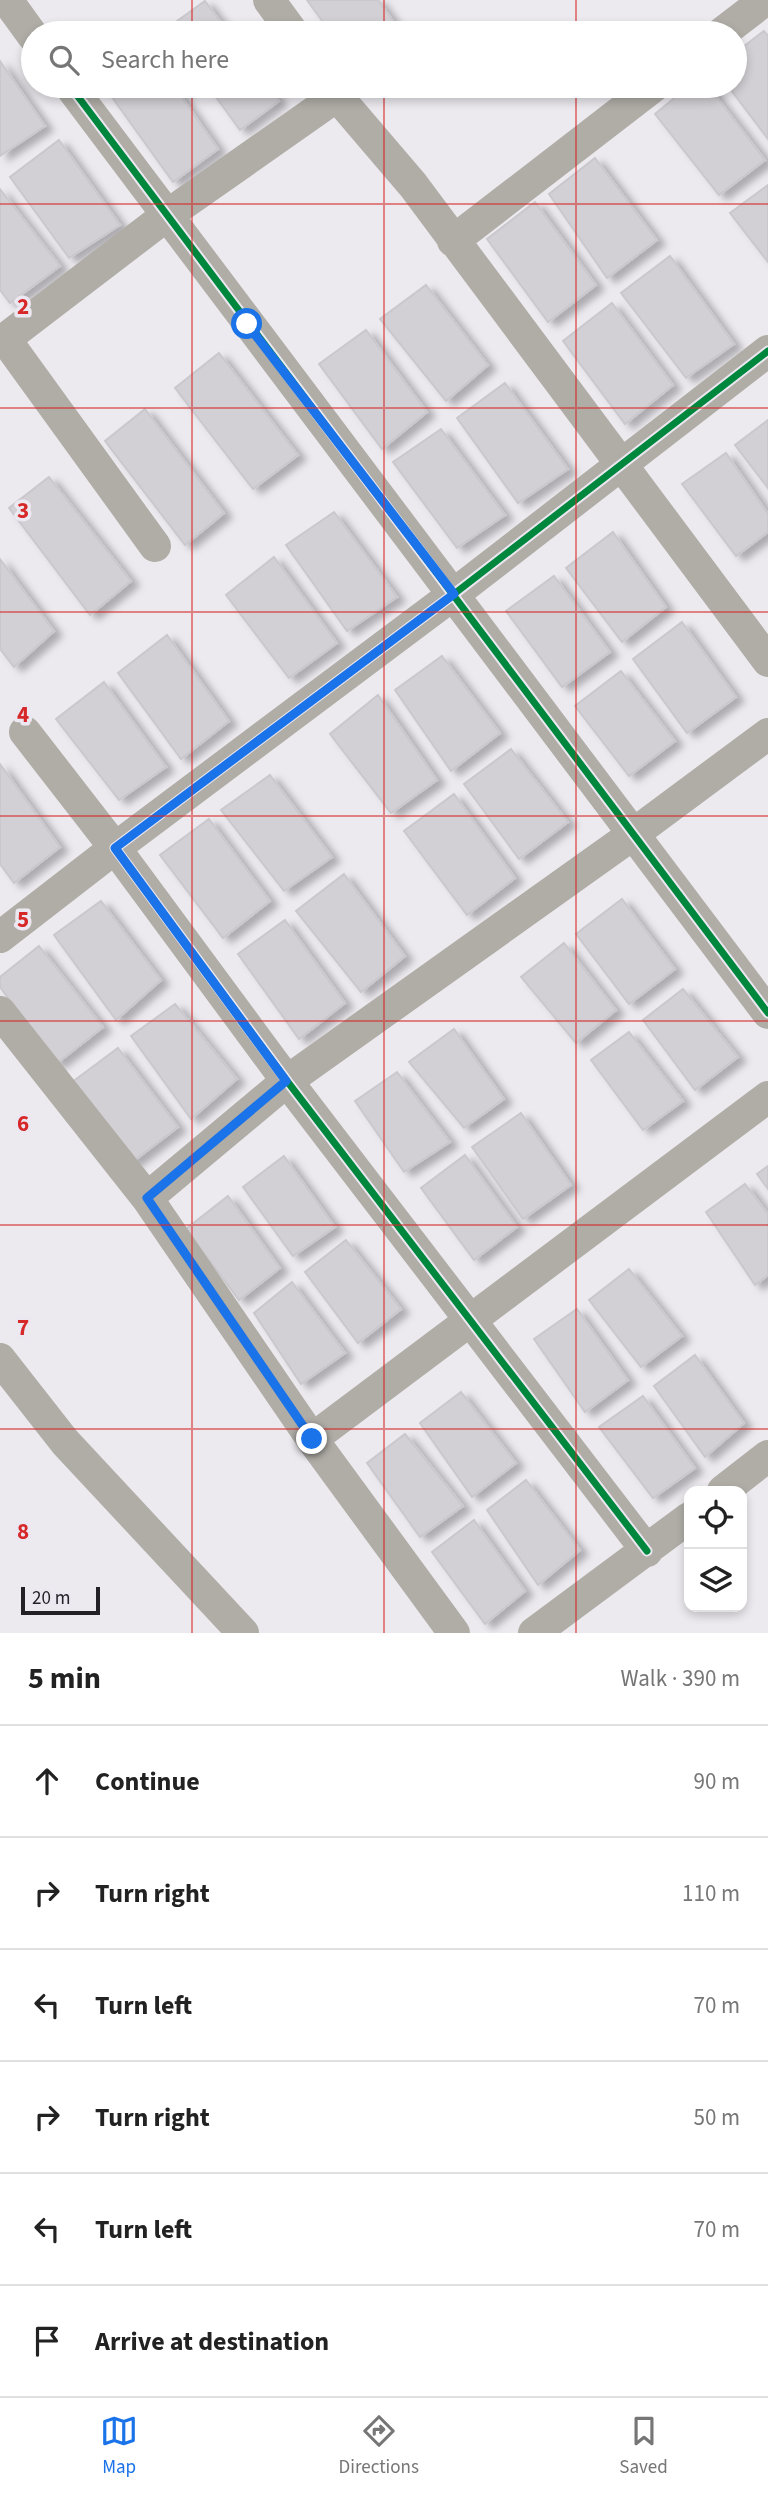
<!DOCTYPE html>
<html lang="en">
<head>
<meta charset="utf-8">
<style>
	:root { --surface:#fff; --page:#f2f2f2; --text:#222; --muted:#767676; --line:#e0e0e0; --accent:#1a73e8 }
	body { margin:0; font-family:"Source Sans 3",sans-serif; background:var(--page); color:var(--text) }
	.controls { position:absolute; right:21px; bottom:21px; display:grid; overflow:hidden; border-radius:14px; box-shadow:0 4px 10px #0003 }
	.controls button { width:63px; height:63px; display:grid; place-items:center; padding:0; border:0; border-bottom:2px solid var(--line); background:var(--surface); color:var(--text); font:35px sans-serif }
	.scale { position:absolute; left:21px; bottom:18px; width:79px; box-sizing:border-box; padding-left:7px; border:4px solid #232125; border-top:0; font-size:19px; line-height:24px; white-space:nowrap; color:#232125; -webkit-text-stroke:5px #ece8f1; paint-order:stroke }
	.stop { position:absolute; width:21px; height:21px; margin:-16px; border:5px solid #1a73e8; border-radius:50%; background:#fff }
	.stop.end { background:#1a73e8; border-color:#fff; box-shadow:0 2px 7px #0008 }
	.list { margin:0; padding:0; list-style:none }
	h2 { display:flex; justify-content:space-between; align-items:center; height:91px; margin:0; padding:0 28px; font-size:30px }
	h2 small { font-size:23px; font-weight:400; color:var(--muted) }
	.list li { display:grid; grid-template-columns:46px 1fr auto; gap:21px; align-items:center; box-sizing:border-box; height:112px; padding:0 28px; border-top:2px solid var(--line) }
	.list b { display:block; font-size:26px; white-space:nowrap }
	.list em { font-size:23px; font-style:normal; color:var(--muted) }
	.icon { flex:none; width:38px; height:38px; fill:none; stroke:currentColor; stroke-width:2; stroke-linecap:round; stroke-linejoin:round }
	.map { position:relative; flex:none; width:768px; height:1633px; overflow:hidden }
	.search { position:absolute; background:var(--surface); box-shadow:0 4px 10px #0003; left:21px; right:21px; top:21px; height:77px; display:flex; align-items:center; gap:18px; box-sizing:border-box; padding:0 24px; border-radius:38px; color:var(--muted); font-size:26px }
	.sheet { height:763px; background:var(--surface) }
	nav { display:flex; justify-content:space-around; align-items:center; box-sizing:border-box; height:98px; border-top:2px solid var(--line); background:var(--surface); font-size:19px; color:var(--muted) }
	nav a { display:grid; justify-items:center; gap:4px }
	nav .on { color:var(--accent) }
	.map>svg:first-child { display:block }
	.building { fill:#d2d0d4; stroke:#cac8cc; stroke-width:2; filter:url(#shadow) }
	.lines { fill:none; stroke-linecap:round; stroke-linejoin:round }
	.minor { stroke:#b0ada7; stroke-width:32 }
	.cycleway-casing { stroke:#ece8f1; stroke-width:11 }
	.cycleway { stroke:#00873e; stroke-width:7 }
	.route { stroke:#1a73e8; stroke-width:9 }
	.grid { fill:none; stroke:#d62828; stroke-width:2; stroke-opacity:0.55 }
	.grid-label { font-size:23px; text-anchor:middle; font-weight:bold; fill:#d62828; stroke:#ece8f1; stroke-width:7; stroke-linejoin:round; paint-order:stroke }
</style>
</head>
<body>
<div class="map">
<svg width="768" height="1633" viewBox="0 0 768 1633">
	<defs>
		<filter id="shadow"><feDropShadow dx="8" dy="4.5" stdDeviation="3.5" flood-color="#0004"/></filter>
	</defs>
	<rect width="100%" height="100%" fill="#eceaef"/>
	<path class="building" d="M307,0h71l15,21 -16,12h-46z
		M205,1l24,32h-60l-3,-4z
		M764,31l4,5v103l-40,-53h7v-33z
		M0,61l45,65 -45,30z
		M104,86h70l44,63 -45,33z
		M208,86h60l11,15 -39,29z
		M689,86h19l57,74 -46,35 -64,-81z
		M59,140l61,85 -51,33 -59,-81z
		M595,158l62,82 -50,38 -58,-84z
		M768,185v77l-38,-49z
		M0,189l60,77 -50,37 -10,-13z
		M535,202l61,83 -48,37 -61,-83z
		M670,256l64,88 -48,34 -65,-85z
		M426,285l62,80 -42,36 -66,-82z
		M612,303l61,82 -48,39 -62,-83z
		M366,330l61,82 -45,37 -63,-85z
		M219,353l79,102 -45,34 -78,-101z
		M505,383l63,86 -50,34 -61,-85z
		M145,409l79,104 -39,32 -80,-104z
		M768,420v68l-33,-43z
		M441,429l64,86 -48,33 -64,-86z
		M726,453l42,61v18l-32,24 -54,-72z
		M49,477l82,104 -41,34 -81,-107z
		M334,512l63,85 -50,34 -61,-86z
		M613,532l53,75 -44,35 -56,-74z
		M274,557l63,86 -48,35 -63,-83z
		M0,559l54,72 -40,36 -14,-18z
		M554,576l56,76 -48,35 -56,-76z
		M682,622l54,75 -49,36 -54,-74z
		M167,635l62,86 -48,38 -63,-86z
		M442,656l58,77 -49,38 -56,-81z
		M621,671l54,70 -46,35 -54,-70z
		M104,682l62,85 -47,33 -63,-81z
		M378,695l59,85 -46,33 -61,-79z
		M511,749l57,73 -49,37 -55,-75z
		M0,764l60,83 -46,36 -14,-19z
		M270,775l62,82 -48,34 -63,-81z
		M454,794l61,84 -48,37 -63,-84z
		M209,819l61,82 -47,37 -63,-83z
		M344,874l61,82 -44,36 -65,-81z
		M622,899l53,70 -46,35 -53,-70z
		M101,901l60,79 -45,40 -62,-85z
		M285,920l60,83 -46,36 -61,-85z
		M564,943l52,67 -40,33 -55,-66z
		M39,946l64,81 -47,37 -56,-77v-10z
		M683,989l55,68 -43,33 -52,-70z
		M175,1004l62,75 -46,40 -60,-83z
		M454,1029l50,70 -40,29 -55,-66z
		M629,1032l54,69 -40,29 -52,-70z
		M118,1048l60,79 -47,36 -60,-80z
		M397,1072l53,70 -46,30 -49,-71z
		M521,1113l50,72 -48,34 -51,-72z
		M465,1155l52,72 -43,33 -53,-72z
		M284,1156l51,71 -42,29 -50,-69z
		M768,1166v23l-11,-15z
		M745,1184l23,30v61l-13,10 -49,-73z
		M228,1196l52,72 -41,32 -53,-71z
		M346,1240l55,69 -43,34 -53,-71z
		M629,1269l53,67 -41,31 -52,-67z
		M292,1282l53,71 -44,31 -47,-71z
		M577,1309l51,71 -43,32 -51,-73z
		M695,1355l49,68 -39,34 -51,-71z
		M461,1392l55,71 -44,34 -52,-74z
		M643,1396l52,72 -42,30 -54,-71z
		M405,1434l58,72 -43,31 -53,-74z
		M526,1480l54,70 -42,35 -51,-75z
		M474,1520l51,71 -40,33 -53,-72z"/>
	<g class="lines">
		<path class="minor" d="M7,0l26,36
			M269,0l24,33
			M722,33l43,-33
			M70,86l698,927
			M337,96l76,89 355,476
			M453,241l201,-155
			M155,546l-150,-207 161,-123 171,-120 -7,-10
			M0,937l115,-89 -90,-116
			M0,1012l147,186 165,241 142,194
			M147,1198l140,-117 345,-246 136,-101
			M0,1359l65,83 178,191
			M312,1439l456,-342
			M723,1491l45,-35
			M647,1551l-360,-470 -172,-233 339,-254 314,-243
			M534,1633l155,-115"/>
		<g class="cycleway-casing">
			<path id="cycleway" d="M70,86l698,927
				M647,1551l-360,-470 -172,-233 339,-254 314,-243"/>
		</g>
		<use href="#cycleway" class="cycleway"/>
	</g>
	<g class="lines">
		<path class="route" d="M247,324l207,270 -339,254 171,233 -139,117 165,241"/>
	</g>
	<path class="grid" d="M192,0v33M384,0v33M576,0v33M192,86v1547M384,86v1547M576,86v1547M0,204h768M0,408h768M0,612h768M0,816h768M0,1021h768M0,1225h768M0,1429h768"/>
	<g class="grid-label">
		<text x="23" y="314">2</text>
		<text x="23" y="518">3</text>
		<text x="23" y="722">4</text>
		<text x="23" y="927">5</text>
		<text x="23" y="1131">6</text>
		<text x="23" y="1335">7</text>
		<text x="23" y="1539">8</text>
	</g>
</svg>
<div class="controls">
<button><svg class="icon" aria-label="locate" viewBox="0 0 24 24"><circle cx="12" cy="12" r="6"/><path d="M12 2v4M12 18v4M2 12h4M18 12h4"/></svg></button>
<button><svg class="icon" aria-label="layers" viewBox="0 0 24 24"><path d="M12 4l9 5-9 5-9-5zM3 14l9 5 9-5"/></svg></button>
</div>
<div class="scale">20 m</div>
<div class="stop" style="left:247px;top:324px"></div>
<div class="stop end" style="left:312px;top:1439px"></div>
<div class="search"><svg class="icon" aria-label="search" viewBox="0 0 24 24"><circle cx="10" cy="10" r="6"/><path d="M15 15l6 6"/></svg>Search here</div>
</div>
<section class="sheet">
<h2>5 min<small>Walk · 390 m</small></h2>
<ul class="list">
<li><svg class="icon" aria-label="ahead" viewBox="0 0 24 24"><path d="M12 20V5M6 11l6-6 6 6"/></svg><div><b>Continue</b></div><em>90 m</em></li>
<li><svg class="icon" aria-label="right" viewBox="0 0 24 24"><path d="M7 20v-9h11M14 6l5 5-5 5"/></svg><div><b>Turn right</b></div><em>110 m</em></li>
<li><svg class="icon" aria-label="left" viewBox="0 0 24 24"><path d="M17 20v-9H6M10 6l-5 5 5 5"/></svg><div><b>Turn left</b></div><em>70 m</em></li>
<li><svg class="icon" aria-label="right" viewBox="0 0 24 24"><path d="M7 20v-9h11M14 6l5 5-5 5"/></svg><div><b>Turn right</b></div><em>50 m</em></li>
<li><svg class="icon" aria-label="left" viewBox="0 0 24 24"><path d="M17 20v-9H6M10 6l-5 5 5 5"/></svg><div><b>Turn left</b></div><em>70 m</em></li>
<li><svg class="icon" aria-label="arrive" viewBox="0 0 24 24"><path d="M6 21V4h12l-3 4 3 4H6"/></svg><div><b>Arrive at destination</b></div></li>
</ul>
</section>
<nav>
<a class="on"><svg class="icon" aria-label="map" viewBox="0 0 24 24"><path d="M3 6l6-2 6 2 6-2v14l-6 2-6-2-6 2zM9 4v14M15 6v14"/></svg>Map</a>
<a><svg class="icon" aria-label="directions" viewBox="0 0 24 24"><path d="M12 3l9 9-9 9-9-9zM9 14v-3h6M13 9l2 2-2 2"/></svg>Directions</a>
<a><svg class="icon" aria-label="saved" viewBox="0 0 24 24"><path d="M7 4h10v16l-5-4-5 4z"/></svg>Saved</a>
</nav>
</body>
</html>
